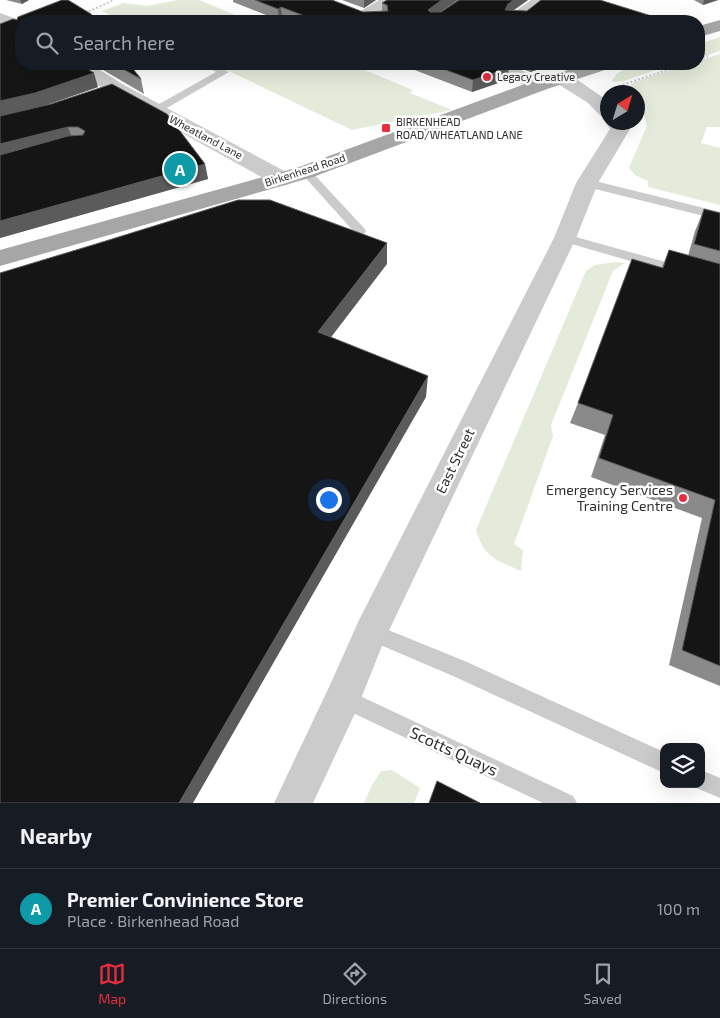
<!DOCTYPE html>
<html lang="en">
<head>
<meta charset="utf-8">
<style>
	:root { --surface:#171b24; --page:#20242c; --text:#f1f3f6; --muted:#9ea1a6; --line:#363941; --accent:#e72e3e }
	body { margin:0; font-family:"Exo 2",sans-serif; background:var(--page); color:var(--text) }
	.controls { position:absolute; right:15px; bottom:15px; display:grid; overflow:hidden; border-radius:10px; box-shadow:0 5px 20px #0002 }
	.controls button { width:45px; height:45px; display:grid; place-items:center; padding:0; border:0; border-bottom:1px solid var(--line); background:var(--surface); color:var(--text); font:25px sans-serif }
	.compass { position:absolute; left:600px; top:85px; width:45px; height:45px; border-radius:50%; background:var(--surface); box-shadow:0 5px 20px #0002; rotate:38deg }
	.you { position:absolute; left:328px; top:499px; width:18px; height:18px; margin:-12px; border:4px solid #fff; border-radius:50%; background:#1a73e8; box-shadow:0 0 0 8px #1a73e833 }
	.badge { display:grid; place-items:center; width:32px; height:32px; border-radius:50%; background:var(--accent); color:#fff; font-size:16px; font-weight:700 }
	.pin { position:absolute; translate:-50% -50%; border:2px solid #fff; box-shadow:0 1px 5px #0006 }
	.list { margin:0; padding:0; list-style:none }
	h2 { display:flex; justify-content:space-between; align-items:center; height:65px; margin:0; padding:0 20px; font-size:21px }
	h2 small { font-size:16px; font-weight:400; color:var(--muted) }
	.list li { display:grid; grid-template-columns:32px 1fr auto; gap:15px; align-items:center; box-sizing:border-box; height:80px; padding:0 20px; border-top:1px solid var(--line) }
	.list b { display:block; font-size:19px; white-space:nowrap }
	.list p { margin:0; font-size:16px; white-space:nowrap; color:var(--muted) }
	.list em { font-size:16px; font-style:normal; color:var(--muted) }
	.icon { flex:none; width:28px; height:28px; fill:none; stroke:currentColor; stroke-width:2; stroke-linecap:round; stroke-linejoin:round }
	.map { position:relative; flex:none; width:720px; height:803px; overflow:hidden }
	.search { position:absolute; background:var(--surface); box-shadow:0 5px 20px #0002; left:15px; right:15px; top:15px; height:55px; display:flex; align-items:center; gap:12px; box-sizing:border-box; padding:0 18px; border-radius:20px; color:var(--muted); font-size:19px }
	.sheet { height:145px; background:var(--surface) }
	nav { display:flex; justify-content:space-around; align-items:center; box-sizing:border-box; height:70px; border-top:1px solid var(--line); background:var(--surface); font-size:14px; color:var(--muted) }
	nav a { display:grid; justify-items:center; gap:2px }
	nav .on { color:var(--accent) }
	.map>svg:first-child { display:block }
	.green { fill:#e4ebdb }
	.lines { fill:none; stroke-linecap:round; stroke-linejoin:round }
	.path { stroke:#cbcbcb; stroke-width:2; stroke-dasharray:2 2; stroke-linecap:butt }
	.service { fill:#cbcbcb; fill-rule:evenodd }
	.minor { fill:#cbcbcb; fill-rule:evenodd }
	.primary { fill:#a6a6a6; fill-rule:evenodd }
	.wall { fill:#8a8a8a }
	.shaded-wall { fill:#5b5b5b }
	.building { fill:#151515; stroke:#5b5b5b }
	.poi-dot { fill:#e72e3e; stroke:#fff; stroke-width:2 }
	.labels { text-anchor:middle; stroke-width:5; stroke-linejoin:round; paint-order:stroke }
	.far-poi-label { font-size:11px; fill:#2e2e2e; stroke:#fff; text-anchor:start }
	.far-street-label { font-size:11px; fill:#2e2e2e; stroke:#fff }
	.street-label { font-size:14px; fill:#2e2e2e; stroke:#fff }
	.poi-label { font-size:14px; fill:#2e2e2e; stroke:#fff; text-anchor:end }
	.near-street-label { font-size:16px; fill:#2e2e2e; stroke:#fff }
</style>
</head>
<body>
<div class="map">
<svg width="720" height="803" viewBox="0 0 720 803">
	<rect width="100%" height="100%" fill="#fff"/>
	<path class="green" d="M177,0h22l51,21h-127l-21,-10 21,-8 24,3z
		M720,37v14l-21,7v-14z
		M720,54v73h-13l-6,16 19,5v57l-72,-18v-6l-13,-6 -6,-7 18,-42 -4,-13 -5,-5v-16h-16l12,-10 56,-18h9v-3z
		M214,64h136l63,26 -3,3 42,17 -100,20z
		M641,64h40l-11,1 -46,16 -12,1c3,-12 19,-15 29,-18z
		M615,262l10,1 -12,8 -62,154 2,11 -39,108 9,6 -2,21c-26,-12 -36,-12 -45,-41l110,-259 9,-6z
		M392,770l28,18 -6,15h-50l8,-18 9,-14z"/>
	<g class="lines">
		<path class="path" d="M85,13l29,-13
			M699,59l9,-3
			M619,86l66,-22"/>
		<path class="service" d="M201,64h13l15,8 -69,40h-8l-1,-2 1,-2 64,-36z
			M306,169l4,1 54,58 2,3 -2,3h-8l-54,-60 -2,-2z
			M587,179l133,33v8l-137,-34 -2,-3 2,-3z
			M565,234l155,43v10l-159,-46 -2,-3 2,-3z
			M371,623l96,39 197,90v21l-211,-97 -89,-38 -2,-6 2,-6z
			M343,688l230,108 4,7h-34l-207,-98 -3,-7 3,-7z
			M701,770l19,8v20l-26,-11 -2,-3h9z"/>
		<path class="minor" d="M379,0h20l-28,20h-12l-2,-4 2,-4z
			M531,0h19l-26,21h-19l2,-4z
			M0,13l22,8 -1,11 -21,-8z
			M69,64h21l34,21 166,89 3,5 -3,5 -8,2 -8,-2 -164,-91 -38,-25z
			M482,64h24l41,17 2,4 -2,4 -7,2 -7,-2 -48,-21z
			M562,72l7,2 39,27v17l-7,-2 -13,-13 -33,-21 -2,-4 2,-4z
			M608,119v3h17l5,7 -32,54 -22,55 -192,403 -28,70 -43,92h-39l56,-118 29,-65 195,-382 22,-55 34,-54 -5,-7z"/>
		<path class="primary" d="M720,20v11l-21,6v-11z
			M587,64h27l-3,4 -64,21 -234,88 -313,89v-16l299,-83 234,-86z"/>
	</g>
	<path class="wall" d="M6,0h23l-7,4z
		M233,0h99l31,12 19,-1v-8l58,9 19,-12h69l-15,11 148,8 -1,2h-370l-8,-3 -3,2 -46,-18z
		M342,0h34l-12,8z
		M694,0h24l-15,5z
		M17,20l4,1 77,66 -54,19 161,58 3,15 -208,59z
		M93,64h36l12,15 3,15z
		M399,64h100l8,16 -35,12z
		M510,64h47l-27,8z
		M704,209l16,4v473l-51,-21 33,-147 -111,-41 14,-42 -35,-12 8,-20 84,-136 7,-17 19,6 7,-25z"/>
	<path class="shaded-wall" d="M20,0h9l-7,4z
		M364,0h12l-12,8z
		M442,0h16l-31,21 1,-11z
		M514,0h14l-22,15 -1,-5 3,-6z
		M704,0h14l-15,5z
		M281,7l1,11 -3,2 -1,-11z
		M532,64h25l-27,8z
		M509,68l-2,12 -35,12 1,-12z
		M94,73l4,14 -58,20 -40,10v-16z
		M68,127l5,14 -73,19v-16z
		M205,164l3,15 -208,59v-17z
		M387,243v21l-68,89 -1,-21z
		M428,376l-2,21 -233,406h-14z"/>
	<path class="building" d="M62,0h6l23,14 6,7h-76v43h58l15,9 -59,20 -35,8v-77l13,-5 4,1 1,-3z
		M255,0h77l31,12 25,-1 -1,-6 -5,-2 5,-3h55l-14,10 2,2h11l18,-12h55l-6,4 -3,6 22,1 14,-11h59l61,19 -8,2h-335l-37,-14 -3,2z
		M114,64h15l12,15z
		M430,64h69l10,4 -36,12z
		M112,84l55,30 38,50 -205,57v-66l68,-19 15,-1 2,-4 -7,-4h-10l-68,17v-28l51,-12z
		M238,200h32l117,43 -69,89 110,44 -249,427h-179v-530l96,-29z
		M704,209l16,4v38l-26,-7z
		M669,250l51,14v402l-38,-16 33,-150 -116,-42 14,-43 -35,-12 54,-144 31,9z
		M437,781l43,22h-51z"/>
	<g class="poi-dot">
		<circle cx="487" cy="77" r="5"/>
		<rect x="381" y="123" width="10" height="10" rx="2.5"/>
		<circle cx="683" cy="498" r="5"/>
	</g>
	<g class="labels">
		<g class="far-poi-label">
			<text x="497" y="81">Legacy Creative</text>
			<text x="396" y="126">BIRKENHEAD<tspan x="396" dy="13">ROAD/WHEATLAND LANE</tspan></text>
		</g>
		<g class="far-street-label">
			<text transform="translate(206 137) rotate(28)" y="4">Wheatland Lane</text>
			<text transform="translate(305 170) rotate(-18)" y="4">Birkenhead Road</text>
		</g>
		<g class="street-label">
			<text transform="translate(455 461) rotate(-64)" y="5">East Street</text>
		</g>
		<g class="poi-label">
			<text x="673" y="495">Emergency Services<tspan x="673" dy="16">Training Centre</tspan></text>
		</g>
		<g class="near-street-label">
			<text transform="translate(454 751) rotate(25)" y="6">Scotts Quays</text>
		</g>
	</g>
</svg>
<div class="controls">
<button><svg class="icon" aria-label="layers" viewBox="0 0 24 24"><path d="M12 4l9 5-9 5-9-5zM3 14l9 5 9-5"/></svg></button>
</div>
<svg class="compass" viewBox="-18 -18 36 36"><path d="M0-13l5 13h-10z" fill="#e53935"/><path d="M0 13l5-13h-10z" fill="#9ea1a6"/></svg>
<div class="you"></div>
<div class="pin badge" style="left:180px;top:169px;background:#0f9aa8">A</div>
<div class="search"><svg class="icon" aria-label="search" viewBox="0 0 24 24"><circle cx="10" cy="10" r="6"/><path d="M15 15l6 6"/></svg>Search here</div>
</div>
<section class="sheet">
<h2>Nearby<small></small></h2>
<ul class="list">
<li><span class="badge" style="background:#0f9aa8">A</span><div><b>Premier Convinience Store</b><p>Place · Birkenhead Road</p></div><em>100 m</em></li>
</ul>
</section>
<nav>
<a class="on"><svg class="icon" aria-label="map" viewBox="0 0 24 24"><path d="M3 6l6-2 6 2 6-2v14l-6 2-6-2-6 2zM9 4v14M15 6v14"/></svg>Map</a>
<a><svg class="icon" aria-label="directions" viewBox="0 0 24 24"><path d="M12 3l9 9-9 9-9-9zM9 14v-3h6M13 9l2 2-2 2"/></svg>Directions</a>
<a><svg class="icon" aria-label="saved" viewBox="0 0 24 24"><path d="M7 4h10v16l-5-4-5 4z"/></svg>Saved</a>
</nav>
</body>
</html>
